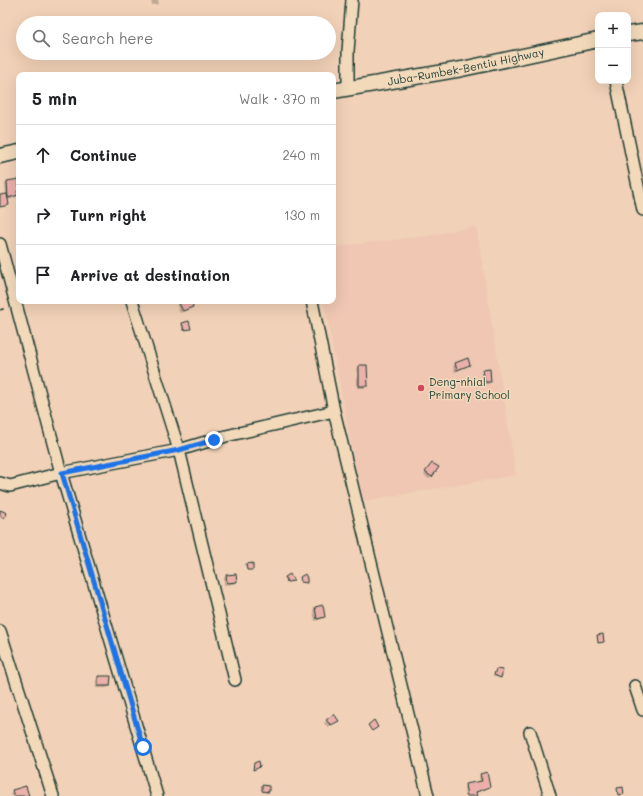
<!DOCTYPE html>
<html lang="en">
<head>
<meta charset="utf-8">
<style>
	:root { --surface:#fff; --page:#f2f2f2; --text:#202124; --muted:#757577; --line:#e0e0e0 }
	body { margin:0; font-family:Mali,sans-serif; background:var(--page); color:var(--text) }
	.controls { position:absolute; right:12px; top:12px; display:grid; overflow:hidden; border-radius:8px; box-shadow:0 4px 16px #0002 }
	.controls button { width:36px; height:36px; display:grid; place-items:center; padding:0; border:0; border-bottom:1px solid var(--line); background:var(--surface); color:var(--text); font:20px sans-serif }
	.stop { position:absolute; width:12px; height:12px; margin:-9px; border:3px solid #1a73e8; border-radius:50%; background:#fff }
	.stop.end { background:#1a73e8; border-color:#fff; box-shadow:0 1px 4px #0008 }
	.list { margin:0; padding:0; list-style:none }
	h2 { display:flex; justify-content:space-between; align-items:center; height:52px; margin:0; padding:0 16px; font-size:17px }
	h2 small { font-size:13px; font-weight:400; color:var(--muted) }
	.list li { display:grid; grid-template-columns:26px 1fr auto; gap:12px; align-items:center; box-sizing:border-box; height:60px; padding:0 16px; border-top:1px solid var(--line) }
	.list b { display:block; font-size:15px; white-space:nowrap }
	.list em { font-size:13px; font-style:normal; color:var(--muted) }
	.icon { flex:none; width:22px; height:22px; fill:none; stroke:currentColor; stroke-width:2; stroke-linecap:round; stroke-linejoin:round }
	.map { position:relative; flex:none; width:643px; height:796px; overflow:hidden }
	.search { position:absolute; background:var(--surface); box-shadow:0 4px 16px #0002; left:16px; top:16px; width:320px; height:44px; display:flex; align-items:center; gap:10px; box-sizing:border-box; padding:0 14px; border-radius:22px; color:var(--muted); font-size:15px }
	.panel { position:absolute; background:var(--surface); box-shadow:0 4px 16px #0002; left:16px; top:72px; width:320px; height:232px; border-radius:8px }
	.map>svg:first-child { display:block }
	.built { fill:#efc7b3 }
	.shadow { fill:#0003 }
	.building { fill:#ebb0a9; stroke:#1f3d34 }
	.lines { fill:none; stroke-linecap:round; stroke-linejoin:round }
	.minor-casing { stroke:#1f3d34; stroke-width:14 }
	.major-casing { stroke:#1f3d34; stroke-width:17 }
	.path { stroke:#1f3d34; stroke-width:1.5; stroke-dasharray:4 3; stroke-linecap:butt }
	.minor { stroke:#f2d9ba; stroke-width:11 }
	.major { stroke:#f2d9ba; stroke-width:14 }
	.route { stroke:#1a73e8; stroke-width:5 }
	.poi-dot { fill:#d1495b; stroke:#f2d9ba; stroke-width:1.5 }
	.labels { text-anchor:middle; stroke-width:3; stroke-linejoin:round; paint-order:stroke }
	.street-label { font-size:11px; fill:#1f3d34; stroke:#f2d9ba }
	.poi-label { font-size:11px; fill:#1f3d34; stroke:#f2d9ba; text-anchor:start }
</style>
</head>
<body>
<div class="map">
<svg width="643" height="796" viewBox="0 0 643 796">
	<rect width="100%" height="100%" fill="#f1d1b7"/>
	<filter id="ink" filterUnits="userSpaceOnUse"><feTurbulence type="fractalNoise" baseFrequency=".025" numOctaves="2"/><feDisplacementMap in="SourceGraphic" scale="8" xChannelSelector="R" yChannelSelector="G"/><feConvolveMatrix kernelMatrix="1 2 1 2 8 2 1 2 1" color-interpolation-filters="sRGB"/></filter>
	<g filter="url(#ink)">
		<path class="built" d="M476,226l40,249 -154,26 -38,-200h9v-54l94,-11z"/>
		<path class="shadow" d="M151,0h7l1,4 -7,1z
			M19,180v16l-19,7v-7l6,-1 -1,-11 2,-2z
			M179,301h11l2,6 -3,2 -9,4 -3,-7z
			M181,324h1l8,5 -7,2z
			M455,364l14,1 -3,2 -11,5 -2,-5z
			M359,366l8,20 -3,2h-7v-19z
			M484,371l6,10 -2,3h-5l-2,-10z
			M429,467l3,9 -3,3 -5,-4z
			M226,576l10,6 -3,2 -9,1v-7z
			M315,608l9,9 -2,2 -7,2 -2,-11z
			M496,670l4,7 -1,1 -6,-2z
			M99,677l10,9 -2,2h-11v-8z
			M333,715l4,6 -9,6 -4,-4z
			M481,775l8,12 -2,2 -11,4v3h-11l-1,-9 2,-2 14,-2 -1,-6z
			M262,786l6,6 -1,1 -5,-1z
			M12,791l16,5h-17l-1,-2z"/>
		<path class="building" d="M19,179v12h-2l1,4 -10,3 -1,-17z
			M7,194l2,11 -9,2v-12z
			M181,301h11l1,6 -10,4 -4,-8z
			M189,321l2,8 -7,1 -2,-7z
			M468,358l2,7 -13,5 -2,-7z
			M359,365h8l1,21h-9z
			M490,369l1,13h-6l-2,-12z
			M432,463l7,4 -7,10 -7,-5z
			M0,510l5,2 2,2 -2,3 -3,1 -2,-3z
			M253,563v7h-6l-1,-6z
			M236,574l1,8 -10,1 -1,-8z
			M290,574l4,7 -7,1 -2,-5z
			M305,574l2,4v5l-6,-1 -1,-5z
			M323,605l2,12 -8,2 -2,-12z
			M603,634l1,8 -6,1 -1,-8z
			M496,669l7,1 -2,8 -7,-3z
			M98,676h13l-1,10h-12z
			M334,714l5,7 -8,4 -5,-5z
			M374,720l4,7 -6,4 -4,-6z
			M259,761l1,5 -2,2 -5,2 1,-7z
			M487,772l3,15 -14,5 1,4h-10l-2,-12 17,-3 -2,-7z
			M262,785l7,1v6l-7,-1z
			M26,786l3,10h-15l-2,-6z
			M623,787l1,7 -6,1 -1,-7z"/>
		<g class="lines">
			<g class="minor-casing">
				<path id="minor" d="M616,81l27,129
					M348,88v-37l4,-51
					M0,244l61,229 96,323
					M132,301l47,149 56,230
					M312,301l22,110 94,385
					M0,483l10,3 51,-13 118,-23 47,-14 108,-25
					M0,631l53,165
					M635,686l8,24
					M530,732l20,64"/>
			</g>
			<g class="major-casing">
				<g id="major">
					<path d="M628,34l15,-2"/>
					<path id="s1" d="M333,91l129,-22 136,-29"/>
					<path d="M0,156l19,-4"/>
				</g>
			</g>
			<path class="path" d="M0,310l6,-2"/>
			<use href="#minor" class="minor"/>
			<use href="#major" class="major"/>
		</g>
	</g>
	<g class="lines" filter="url(#ink)">
		<path class="route" d="M143,747l-81,-274 117,-23 35,-10"/>
	</g>
	<circle class="poi-dot" cx="421" cy="388" r="4"/>
	<g class="labels">
		<g class="street-label">
			<text dy="4" stroke="none"><textPath href="#s1" startOffset="135">Juba-Rumbek-Bentiu Highway</textPath></text>
		</g>
		<g class="poi-label">
			<text x="429" y="386">Deng-nhial<tspan x="429" dy="13">Primary School</tspan></text>
		</g>
	</g>
</svg>
<div class="controls">
<button>+</button>
<button>−</button>
</div>
<div class="stop" style="left:143px;top:747px"></div>
<div class="stop end" style="left:214px;top:440px"></div>
<div class="search"><svg class="icon" aria-label="search" viewBox="0 0 24 24"><circle cx="10" cy="10" r="6"/><path d="M15 15l6 6"/></svg>Search here</div>
<section class="panel">
<h2>5 min<small>Walk · 370 m</small></h2>
<ul class="list">
<li><svg class="icon" aria-label="ahead" viewBox="0 0 24 24"><path d="M12 20V5M6 11l6-6 6 6"/></svg><div><b>Continue</b></div><em>240 m</em></li>
<li><svg class="icon" aria-label="right" viewBox="0 0 24 24"><path d="M7 20v-9h11M14 6l5 5-5 5"/></svg><div><b>Turn right</b></div><em>130 m</em></li>
<li><svg class="icon" aria-label="arrive" viewBox="0 0 24 24"><path d="M6 21V4h12l-3 4 3 4H6"/></svg><div><b>Arrive at destination</b></div></li>
</ul>
</section>
</div>
</body>
</html>
